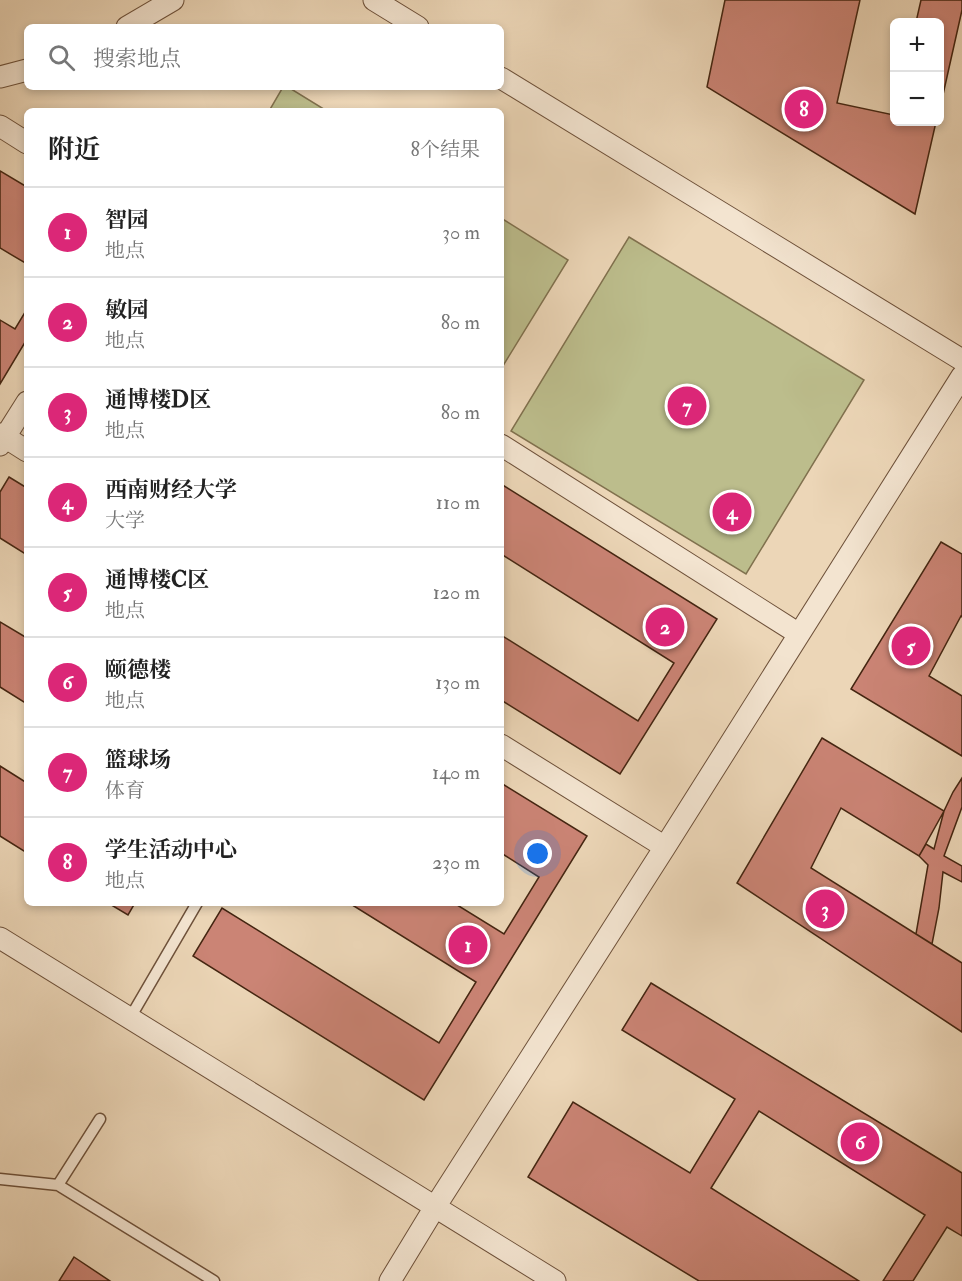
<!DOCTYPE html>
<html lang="zh">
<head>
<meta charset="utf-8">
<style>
	:root { --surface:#fff; --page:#f6f6f6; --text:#222; --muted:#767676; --line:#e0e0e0; --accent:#db2777 }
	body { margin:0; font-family:"IM FELL Double Pica","Noto Serif SC",serif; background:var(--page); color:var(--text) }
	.controls { position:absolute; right:18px; top:18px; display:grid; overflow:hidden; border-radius:9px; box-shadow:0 3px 9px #0003 }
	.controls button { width:54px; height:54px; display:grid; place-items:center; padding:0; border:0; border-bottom:2px solid var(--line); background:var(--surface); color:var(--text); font:30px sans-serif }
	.you { position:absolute; left:538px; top:854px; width:21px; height:21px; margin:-15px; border:4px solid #fff; border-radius:50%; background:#1a73e8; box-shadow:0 0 0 9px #1a73e833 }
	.badge { display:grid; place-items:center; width:39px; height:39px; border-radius:50%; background:var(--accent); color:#fff; font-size:20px; font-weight:700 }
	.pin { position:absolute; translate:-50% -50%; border:3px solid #fff; box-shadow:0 2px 6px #0006 }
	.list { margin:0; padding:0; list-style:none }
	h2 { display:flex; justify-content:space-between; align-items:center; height:78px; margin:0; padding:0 24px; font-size:26px }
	h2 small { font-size:20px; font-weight:400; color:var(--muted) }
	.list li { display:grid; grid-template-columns:39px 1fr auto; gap:18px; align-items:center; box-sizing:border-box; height:90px; padding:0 24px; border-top:2px solid var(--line) }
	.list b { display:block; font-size:22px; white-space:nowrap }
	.list p { margin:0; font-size:20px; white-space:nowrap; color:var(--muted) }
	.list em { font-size:20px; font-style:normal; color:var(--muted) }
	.icon { flex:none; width:33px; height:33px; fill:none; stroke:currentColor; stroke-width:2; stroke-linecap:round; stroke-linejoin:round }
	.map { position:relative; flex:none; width:962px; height:1281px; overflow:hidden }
	.search { position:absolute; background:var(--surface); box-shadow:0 3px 9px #0003; left:24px; top:24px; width:480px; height:66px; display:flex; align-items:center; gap:15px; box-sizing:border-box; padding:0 21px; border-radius:9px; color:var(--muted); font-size:22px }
	.panel { position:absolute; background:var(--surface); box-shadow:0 3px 9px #0003; left:24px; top:108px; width:480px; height:798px; border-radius:9px }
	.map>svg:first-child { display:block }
	.pitch { fill:#bcbd8c; stroke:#80714e; stroke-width:1.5 }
	.building { fill:#cb8475; stroke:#442511; stroke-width:1.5 }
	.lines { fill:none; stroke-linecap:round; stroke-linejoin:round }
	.service-casing { stroke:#6e513a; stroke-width:13 }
	.minor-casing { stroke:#6e513a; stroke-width:23 }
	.service { stroke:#f3e4d0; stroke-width:10 }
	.minor { stroke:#f3e4d0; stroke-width:21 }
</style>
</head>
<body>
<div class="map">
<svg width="962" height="1281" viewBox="0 0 962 1281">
	<rect width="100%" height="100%" fill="#ecd6b7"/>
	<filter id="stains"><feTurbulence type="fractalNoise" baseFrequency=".00333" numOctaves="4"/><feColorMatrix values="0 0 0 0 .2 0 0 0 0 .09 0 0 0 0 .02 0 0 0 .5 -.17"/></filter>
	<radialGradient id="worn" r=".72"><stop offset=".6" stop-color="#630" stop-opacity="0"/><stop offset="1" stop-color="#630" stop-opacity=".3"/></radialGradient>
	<path class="pitch" d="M283,87h5l39,24h-58z
		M501,218l67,42 -67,109z
		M629,237l235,143 -118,194 -235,-143z"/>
	<path class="building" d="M725,0h135l-23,103 57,12v7h42l-21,92 -208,-127z
		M921,0h41v10l-22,98v-86h-24z
		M0,171l27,16v77l-27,-16z
		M27,309v30l-27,45v-64l15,9z
		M9,477l18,11v67l-27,-17v-46z
		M501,484l216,135 -97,155 -119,-74v-65l137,86 36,-58 -173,-109z
		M941,542l21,12v63l-1,-1 -32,60 33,20v60l-111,-67z
		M0,622l27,16v66l-27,-17z
		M822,738l122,73 -25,45 -78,-48 -30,60 151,95v69l-225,-149z
		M0,766l27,17v70l-27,-17z
		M962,778v29l-18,49 18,10v16l-19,-10 -4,36 -7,36 -16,-10 12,-69 -9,-9 7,-12 8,5 10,-38 9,-19z
		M501,783l86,53 -163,264 -231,-144 29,-48 217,135 37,-61 -127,-79h105l50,31 35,-57 -38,-24z
		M108,903h27l-7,12z
		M651,983l311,190v63l-15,-9 -34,54h-30l42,-66 -166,-104 -48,77 148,93h-160l-171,-104 45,-75 117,71 45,-74 -113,-69z
		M74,1257l36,24h-51z"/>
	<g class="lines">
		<g class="service-casing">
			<path id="service" d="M130,1018l67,-115
				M0,1179l58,6 156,96
				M58,1185l42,-66"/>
		</g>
		<g class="minor-casing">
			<path id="minor" d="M374,0l44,27
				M127,27l46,-27
				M0,77l27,-7
				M501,78l461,282
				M0,126l27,17
				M0,434l27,17
				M0,445l27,-43
				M501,445l298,189
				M501,745l164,102
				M0,938l555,343
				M390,1281l45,-74 230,-360 297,-471"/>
		</g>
		<use href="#service" class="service"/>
		<use href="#minor" class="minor"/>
	</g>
	<rect width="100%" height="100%" filter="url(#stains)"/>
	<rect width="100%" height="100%" fill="url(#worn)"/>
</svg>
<div class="controls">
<button>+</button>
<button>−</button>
</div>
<div class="you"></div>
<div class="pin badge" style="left:468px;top:945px">1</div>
<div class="pin badge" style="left:665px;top:627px">2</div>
<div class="pin badge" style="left:825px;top:909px">3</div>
<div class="pin badge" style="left:732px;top:512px">4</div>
<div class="pin badge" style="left:911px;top:646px">5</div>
<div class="pin badge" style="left:860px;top:1142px">6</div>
<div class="pin badge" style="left:687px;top:406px">7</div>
<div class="pin badge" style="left:804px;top:109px">8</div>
<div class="search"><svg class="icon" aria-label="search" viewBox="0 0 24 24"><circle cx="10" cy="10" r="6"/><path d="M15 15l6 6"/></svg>搜索地点</div>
<section class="panel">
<h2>附近<small>8个结果</small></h2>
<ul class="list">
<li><span class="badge">1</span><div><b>智园</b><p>地点</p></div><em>30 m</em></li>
<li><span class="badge">2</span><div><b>敏园</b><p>地点</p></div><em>80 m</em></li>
<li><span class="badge">3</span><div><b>通博楼D区</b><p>地点</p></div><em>80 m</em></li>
<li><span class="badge">4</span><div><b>西南财经大学</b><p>大学</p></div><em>110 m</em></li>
<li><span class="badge">5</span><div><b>通博楼C区</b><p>地点</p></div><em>120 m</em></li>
<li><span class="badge">6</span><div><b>颐德楼</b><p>地点</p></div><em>130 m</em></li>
<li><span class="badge">7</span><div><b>篮球场</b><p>体育</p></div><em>140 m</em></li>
<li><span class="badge">8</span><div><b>学生活动中心</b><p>地点</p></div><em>230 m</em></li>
</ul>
</section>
</div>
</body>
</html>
